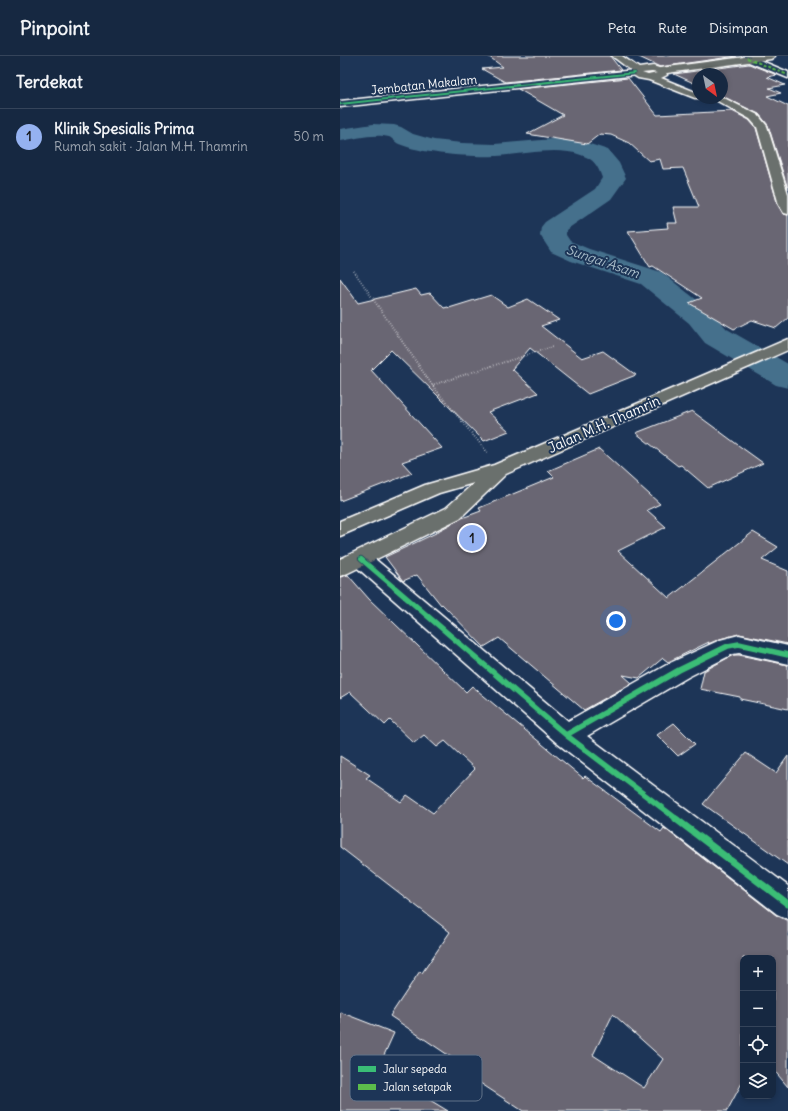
<!DOCTYPE html>
<html lang="id">
<head>
<meta charset="utf-8">
<style>
	:root { --surface:#162841; --page:#1f3048; --text:#f1f3f6; --muted:#9ea6b1; --line:#35445a; --accent:#95b2f1 }
	body { margin:0; font-family:Delius,sans-serif; background:var(--page); color:var(--text) }
	.controls { position:absolute; right:12px; bottom:12px; display:grid; overflow:hidden; border-radius:8px; box-shadow:0 2px 6px #0003 }
	.controls button { width:36px; height:36px; display:grid; place-items:center; padding:0; border:0; border-bottom:1px solid var(--line); background:var(--surface); color:var(--text); font:20px sans-serif }
	.compass { position:absolute; left:352px; top:12px; width:36px; height:36px; border-radius:50%; background:var(--surface); box-shadow:0 2px 6px #0003; rotate:147deg }
	.you { position:absolute; left:276px; top:565px; width:14px; height:14px; margin:-10px; border:3px solid #fff; border-radius:50%; background:#1a73e8; box-shadow:0 0 0 6px #1a73e833 }
	.badge { display:grid; place-items:center; width:26px; height:26px; border-radius:50%; background:var(--accent); color:#111; font-size:13px; font-weight:700 }
	.pin { position:absolute; translate:-50% -50%; border:2px solid #fff; box-shadow:0 1px 4px #0006 }
	.list { margin:0; padding:0; list-style:none }
	h2 { display:flex; justify-content:space-between; align-items:center; height:52px; margin:0; padding:0 16px; font-size:17px }
	h2 small { font-size:13px; font-weight:400; color:var(--muted) }
	.list li { display:grid; grid-template-columns:26px 1fr auto; gap:12px; align-items:center; box-sizing:border-box; height:56px; padding:0 16px; border-top:1px solid var(--line) }
	.list b { display:block; font-size:15px; white-space:nowrap }
	.list p { margin:0; font-size:13px; white-space:nowrap; color:var(--muted) }
	.list em { font-size:13px; font-style:normal; color:var(--muted) }
	.icon { flex:none; width:22px; height:22px; fill:none; stroke:currentColor; stroke-width:2; stroke-linecap:round; stroke-linejoin:round }
	.map { position:relative; flex:none; width:448px; height:1055px; overflow:hidden }
	header { display:flex; align-items:center; gap:24px; box-sizing:border-box; height:56px; padding:0 20px; background:var(--surface); border-bottom:1px solid var(--line) }
	header strong { font-size:19px }
	nav { display:flex; gap:22px; margin-inline-start:auto; font-size:14px }
	main { display:flex }
	aside { flex:1; background:var(--surface) }
	.map>svg:first-child { display:block }
	.lines { fill:none; stroke-linecap:round; stroke-linejoin:round }
	.river { fill:#45708c; fill-rule:evenodd }
	.building { fill:#696673; stroke:#fff; fill-rule:evenodd }
	.minor-casing { stroke:#fff; stroke-width:3 }
	.major-casing { stroke:#fff; stroke-width:3 }
	.highway-casing { stroke:#fff; stroke-width:3 }
	.path { stroke:#fff; stroke-width:2; stroke-dasharray:0.5 2; stroke-linecap:butt }
	.minor { fill:#1d3557; fill-rule:evenodd }
	.major { fill:#6b706d; fill-rule:evenodd }
	.highway { fill:#6b706d; fill-rule:evenodd }
	.quiet { stroke:#5cbc4b; stroke-width:2; stroke-dasharray:3.5 2; stroke-linecap:butt }
	.cycleway-far3-casing { stroke:#1d3557; stroke-width:3 }
	.cycleway-far2-casing { stroke:#1d3557; stroke-width:6 }
	.cycleway-far1-casing { stroke:#1d3557; stroke-width:8 }
	.cycleway-casing { stroke:#1d3557; stroke-width:10 }
	.cycleway-far3 { stroke:#3abd76; stroke-width:2 }
	.cycleway-far2 { stroke:#3abd76; stroke-width:4.5 }
	.cycleway-far1 { stroke:#3abd76; stroke-width:5.5 }
	.cycleway { stroke:#3abd76; stroke-width:7 }
	.labels { text-anchor:middle; stroke-width:4; stroke-linejoin:round; paint-order:stroke }
	.far-street-label { font-size:12px; fill:#fff; stroke:#1d3557 }
	.far-water-label { font-size:13px; font-style:italic; fill:#abbfcb; stroke:#1d3557 }
	.street-label { font-size:14px; fill:#fff; stroke:#1d3557 }
	.key { fill:#1d3557; stroke:#617289; stroke-width:1 }
	.key-label { font-size:11px; fill:#fff }
</style>
</head>
<body>
<header>
<strong>Pinpoint</strong>
<nav><a>Peta</a><a>Rute</a><a>Disimpan</a></nav>
</header>
<main>
<aside>
<h2>Terdekat<small></small></h2>
<ul class="list">
<li><span class="badge">1</span><div><b>Klinik Spesialis Prima</b><p>Rumah sakit · Jalan M.H. Thamrin</p></div><em>50 m</em></li>
</ul>
</aside>
<div class="map">
<svg width="448" height="1055" viewBox="0 0 448 1055">
	<rect width="100%" height="100%" fill="#1d3557"/>
	<filter id="ink" filterUnits="userSpaceOnUse"><feTurbulence type="fractalNoise" baseFrequency=".025" numOctaves="2"/><feDisplacementMap in="SourceGraphic" scale="8" xChannelSelector="R" yChannelSelector="G"/><feConvolveMatrix kernelMatrix="1 2 1 2 8 2 1 2 1" color-interpolation-filters="sRGB"/></filter>
	<g filter="url(#ink)">
		<g class="lines">
			<path class="river" d="M33,68l21,1 7,2 12,7 21,6 28,3 33,1 58,-5 31,3 24,8 11,13 7,15 -15,21 -45,31v5l4,6 19,8 72,23 50,39 16,18 61,35v24l-12,-3 -71,-42 -16,-20 -48,-39 -70,-23 -20,-9 -11,-17 1,-8 4,-5 50,-33 7,-11c-4,-12 -8,-19 -21,-23 -24,-9 -60,0 -85,1 -27,1 -73,-2 -97,-12 -4,-2 -7,-6 -10,-7 -15,-4 -35,2 -49,4v-12z"/>
		</g>
		<path class="building" d="M148,0h122l11,14 -116,12 -23,-13 21,-2z
			M297,0h100l-77,11z
			M409,8l28,11 -10,2 18,8 -16,3 12,5 -14,3 21,10v83l-20,-64 -9,-11 -37,-18v-22h-24v11l-24,-11z
			M288,22l29,37 75,-4 17,9 7,8 22,77 5,9 5,1v103l-12,10 -24,-8 -18,9 -45,-26 13,-5 -49,-32 -3,1 -22,-36 40,-3 -1,-5h10l-4,-16h26l-16,-39 -20,1 -3,-10 -11,2 -20,-18 -18,-8 -11,-1 -13,10 -60,-10 36,-19 -45,-26z
			M0,222l18,25 58,-14 5,6 9,-2 14,15 4,-1 1,1 42,-13 17,12 20,-8 31,21 -18,6 41,32 21,-7 33,24 -48,19 -58,-46 -18,21 26,24 -50,19 21,19 -25,10 -93,-91 -20,20 71,78 -40,14 10,11 -72,28z
			M352,355l46,34 25,18 -55,25 -27,-23 -3,1 -42,-33z
			M259,393l61,55 -13,6 19,17 -48,24 51,47 84,-66 25,15 -16,13 26,11v73l-49,-10 -19,5 -12,5 1,-2 -41,20 -5,-4 -24,20 -16,-3 9,8 -48,27 -85,-72 -15,9 -42,-43 -1,1 -24,-30 -14,6 -18,-24 53,-25v-1l24,-13 19,-7 -2,-3 75,-31 -6,-6z
			M8,519l21,24 97,93 6,-6 111,92 2,-2 76,56 3,-4 112,87 12,6v166l-15,-18v-111h-30v123l-16,30h-204l-69,-45 3,-5 -67,-45 30,-45 2,2 28,-41 -110,-85v-91l30,19 -4,3 35,24 6,-7 26,18 42,-44 -30,-28 -8,6 -13,-12 -10,8 -24,-23 -5,5 -35,-33 -10,6v-121zM273,958l50,45 -19,29 -51,-33z
			M393,599h6l49,10v44l-48,-10v-2l-40,-8 4,-18z
			M334,667l21,21 -17,12 -21,-21z
			M406,697l30,20 12,-17v109l-85,-61z
			M0,956l54,21 -14,31 45,19 -5,11 28,17h-108z"/>
		<g class="lines">
			<g class="minor-casing">
				<path id="minor" d="M404,0h6l38,16v6l-44,-18 -1,-2z
					M295,14l5,3 -2,2 -298,32v-6z
					M21,496l8,2 199,167 102,-58 50,-23 19,-5 49,11v18l-49,-11 -6,1 -45,23 -101,59 201,150v33l-11,-5 -220,-171 -204,-179 -3,-5 3,-5z"/>
			</g>
			<g class="major-casing">
				<path id="major" d="M412,0h23l-4,3 -111,15 -5,-3 5,-3z"/>
			</g>
			<g class="highway-casing">
				<path id="highway" d="M272,0h10l17,12 14,-2 12,4 2,5 -6,3 37,15v5h3h-6l-46,-18 -11,-2 -8,-5 2,-2zM312,16l5,1 -9,2 -6,-2z
					M382,41l36,18 9,11 21,68v20l-4,-1 -5,-8 -22,-78 -7,-8 -38,-21h10z
					M448,283v11l-282,124 -46,44 -112,55 -8,3v-17l106,-51 28,-25 -35,10 -99,43v-15l85,-36 69,-20z"/>
			</g>
			<path class="path" d="M14,215l78,114 56,68
				M92,329l120,-38"/>
			<use href="#minor" class="minor"/>
			<use href="#major" class="major"/>
			<use href="#highway" class="highway"/>
			<path class="quiet" d="M407,2l41,17"/>
			<g class="cycleway-far3-casing">
				<path id="cycleway-far3" d="M0,48l295,-31"/>
			</g>
			<g class="cycleway-far2-casing">
				<path id="cycleway-far2" d="M21,503l35,30"/>
			</g>
			<g class="cycleway-far1-casing">
				<path id="cycleway-far1" d="M55,532l171,147 112,85
					M226,679l113,-65 49,-24 11,-2 49,11"/>
			</g>
			<g class="cycleway-casing">
				<path id="cycleway" d="M336,763l112,85"/>
			</g>
			<use href="#cycleway-far3" class="cycleway-far3"/>
			<use href="#cycleway-far2" class="cycleway-far2"/>
			<use href="#cycleway-far1" class="cycleway-far1"/>
			<use href="#cycleway" class="cycleway"/>
		</g>
	</g>
	<g class="labels">
		<g class="far-street-label">
			<text transform="translate(84 29) rotate(-6)" y="4">Jembatan Makalam</text>
		</g>
		<g class="far-water-label">
			<text transform="translate(263 205) rotate(19)" y="5">Sungai Asam</text>
		</g>
		<g class="street-label">
			<text transform="translate(264 368) rotate(-24)" y="5">Jalan M.H. Thamrin</text>
		</g>
	</g>
	<rect x="10" y="999" width="132" height="46" rx="6" class="key"/>
	<rect x="18" y="1010" width="18" height="6" fill="#3abd76"/>
	<rect x="18" y="1028" width="18" height="6" fill="#5cbc4b"/>
	<g class="key-label">
		<text x="43" y="1017">Jalur sepeda</text>
		<text x="43" y="1035">Jalan setapak</text>
	</g>
</svg>
<div class="controls">
<button>+</button>
<button>−</button>
<button><svg class="icon" aria-label="locate" viewBox="0 0 24 24"><circle cx="12" cy="12" r="6"/><path d="M12 2v4M12 18v4M2 12h4M18 12h4"/></svg></button>
<button><svg class="icon" aria-label="layers" viewBox="0 0 24 24"><path d="M12 4l9 5-9 5-9-5zM3 14l9 5 9-5"/></svg></button>
</div>
<svg class="compass" viewBox="-18 -18 36 36"><path d="M0-13l5 13h-10z" fill="#e53935"/><path d="M0 13l5-13h-10z" fill="#9ea6b1"/></svg>
<div class="you"></div>
<div class="pin badge" style="left:132px;top:482px">1</div>
</div>
</main>
</body>
</html>
